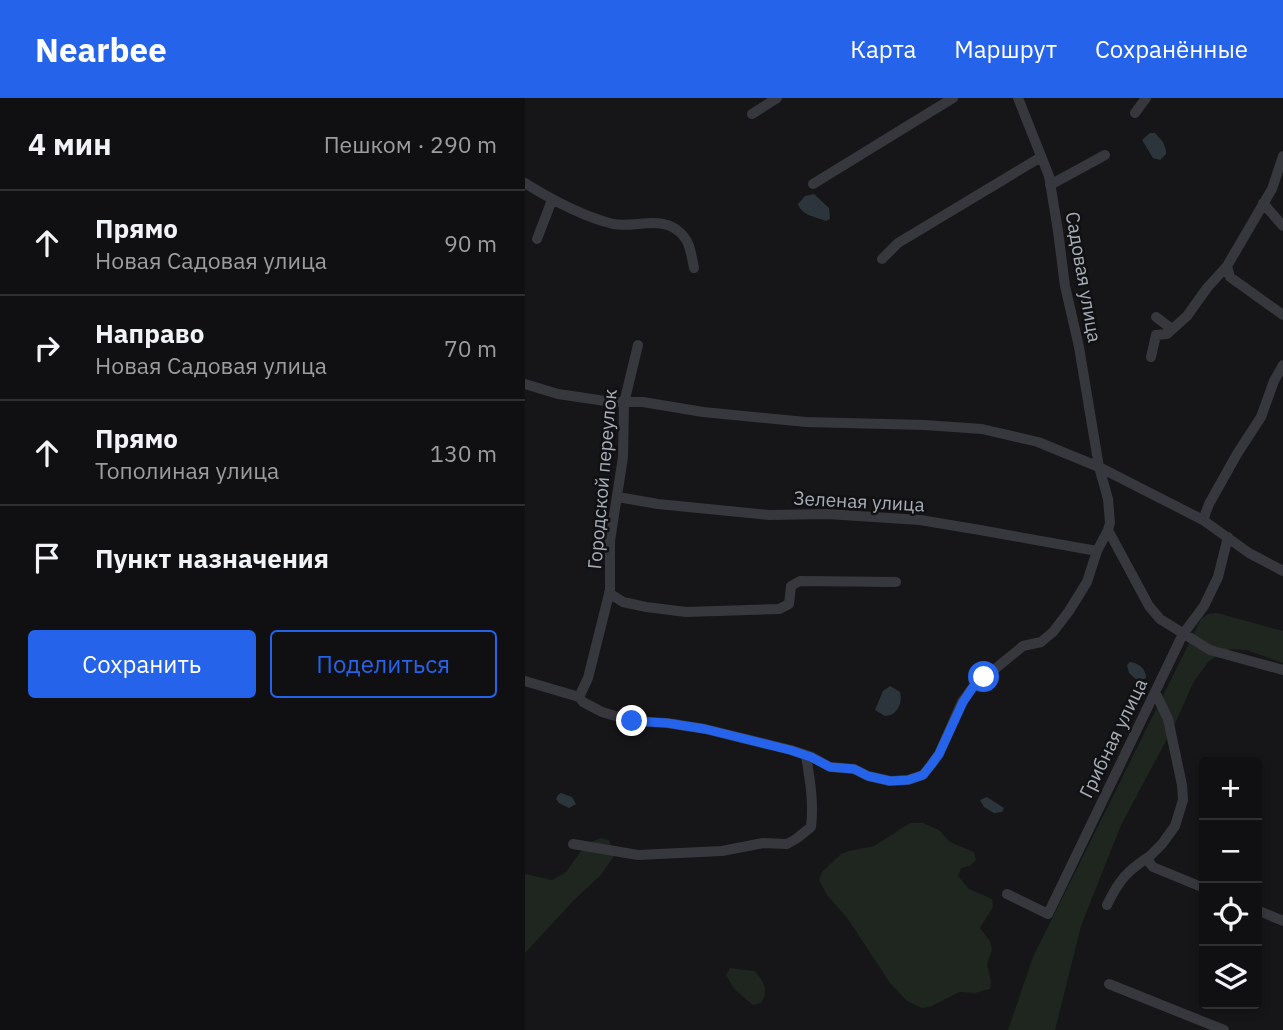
<!DOCTYPE html>
<html lang="ru">
<head>
<meta charset="utf-8">
<style>
	:root { --surface:#101012; --page:#19191b; --text:#f1f3f6; --muted:#9c9d9f; --line:#303032; --accent:#2563eb }
	body { margin:0; font-family:"IBM Plex Sans",sans-serif; background:var(--page); color:var(--text) }
	.controls { position:absolute; right:21px; bottom:21px; display:grid; overflow:hidden; border-radius:7px; box-shadow:0 4px 10px #0003 }
	.controls button { width:63px; height:63px; display:grid; place-items:center; padding:0; border:0; border-bottom:2px solid var(--line); background:var(--surface); color:var(--text); font:35px sans-serif }
	.stop { position:absolute; width:21px; height:21px; margin:-16px; border:5px solid #2563eb; border-radius:50%; background:#fff }
	.stop.end { background:#2563eb; border-color:#fff; box-shadow:0 2px 7px #0008 }
	.list { margin:0; padding:0; list-style:none }
	h2 { display:flex; justify-content:space-between; align-items:center; height:91px; margin:0; padding:0 28px; font-size:30px }
	h2 small { font-size:23px; font-weight:400; color:var(--muted) }
	.list li { display:grid; grid-template-columns:46px 1fr auto; gap:21px; align-items:center; box-sizing:border-box; height:105px; padding:0 28px; border-top:2px solid var(--line) }
	.list b { display:block; font-size:26px; white-space:nowrap }
	.list p { margin:0; font-size:23px; white-space:nowrap; color:var(--muted) }
	.list em { font-size:23px; font-style:normal; color:var(--muted) }
	.actions { display:flex; gap:14px; padding:21px 28px }
	.actions a { flex:1; padding:16px 0; border:2px solid var(--accent); border-radius:7px; text-align:center; font-size:24px; color:var(--accent) }
	.actions .main { background:var(--accent); color:#fff }
	.icon { flex:none; width:38px; height:38px; fill:none; stroke:currentColor; stroke-width:2; stroke-linecap:round; stroke-linejoin:round }
	.map { position:relative; flex:none; width:758px; height:932px; overflow:hidden }
	header { display:flex; align-items:center; gap:42px; box-sizing:border-box; height:98px; padding:0 35px; background:var(--accent); color:#fff }
	header strong { font-size:33px }
	nav { display:flex; gap:38px; margin-inline-start:auto; font-size:24px }
	main { display:flex }
	aside { flex:1; background:var(--surface) }
	.map>svg:first-child { display:block }
	.green { fill:#1e261f }
	.water { fill:#2c353c }
	.lines { fill:none; stroke-linecap:round; stroke-linejoin:round }
	.minor { stroke:#37383d; stroke-width:10 }
	.route { stroke:#2563eb; stroke-width:9 }
	.labels { text-anchor:middle; stroke-width:5; stroke-linejoin:round; paint-order:stroke }
	.street-label { font-size:19px; fill:#a8adb8; stroke:#111113 }
</style>
</head>
<body>
<header>
<strong>Nearbee</strong>
<nav><a>Карта</a><a>Маршрут</a><a>Сохранённые</a></nav>
</header>
<main>
<aside>
<h2>4 мин<small>Пешком · 290 m</small></h2>
<ul class="list">
<li><svg class="icon" aria-label="ahead" viewBox="0 0 24 24"><path d="M12 20V5M6 11l6-6 6 6"/></svg><div><b>Прямо</b><p>Новая Садовая улица</p></div><em>90 m</em></li>
<li><svg class="icon" aria-label="right" viewBox="0 0 24 24"><path d="M7 20v-9h11M14 6l5 5-5 5"/></svg><div><b>Направо</b><p>Новая Садовая улица</p></div><em>70 m</em></li>
<li><svg class="icon" aria-label="ahead" viewBox="0 0 24 24"><path d="M12 20V5M6 11l6-6 6 6"/></svg><div><b>Прямо</b><p>Тополиная улица</p></div><em>130 m</em></li>
<li><svg class="icon" aria-label="arrive" viewBox="0 0 24 24"><path d="M6 21V4h12l-3 4 3 4H6"/></svg><div><b>Пункт назначения</b></div></li>
</ul>
<div class="actions"><a class="main">Сохранить</a><a>Поделиться</a></div>
</aside>
<div class="map">
<svg width="758" height="932" viewBox="0 0 758 932">
	<rect width="100%" height="100%" fill="#161618"/>
	<path class="green" d="M692,515l66,18v32l-36,-13 -17,-1 -21,12 -15,20 -20,45 -53,99 -40,101 -26,104h-47l25,-73 168,-338 7,-5z
		M385,725h13l16,7 11,12 24,10 2,8 -6,6 -9,2 -3,8 11,13 23,10 1,8 -13,21 10,13 2,8 -5,15 4,17 -1,8 -15,4 -16,-1 -29,15 -8,1 -15,-7 -17,-18 -42,-64 -21,-24 -8,-15 3,-8 19,-18 8,-3 25,-5z
		M76,740l8,2 5,16 -14,20 -24,22 -51,55v-79l27,6 14,-8 20,-28z
		M205,870l25,3c9,11 14,20 6,32l-8,2 -19,-16 -8,-14z"/>
	<path class="water" d="M625,35h5l8,9 3,8v4l-6,6 -7,-2 -11,-18z
		M289,96l15,14 1,11 -4,2c-10,-4 -25,-6 -28,-17l7,-8z
		M605,564c9,1 16,7 16,16l-8,3 -9,-8 -2,-8z
		M365,588l10,6c3,11 -3,24 -15,24l-10,-6 8,-19z
		M36,695l11,4 4,7 -7,4 -10,-5 -3,-4 2,-4z
		M462,699l17,11 -2,4 -8,1 -10,-6 -4,-7z"/>
	<g class="lines">
		<path class="minor" d="M610,15l11,-15
			M227,16l25,-16
			M0,85c27,17 57,33 88,41 21,4 46,-8 64,6 13,9 14,23 17,38
			M288,86l140,-86
			M525,87l55,-30
			M738,105l20,23
			M12,141l15,-39
			M357,161l16,-16 143,-86
			M702,168l3,11 53,38
			M631,219l16,12
			M626,259l5,-22 11,-1 20,-18 20,-28 20,-22 45,-77 11,-33
			M0,286l33,10 54,8h31l60,10 103,10 119,3 57,4 56,13 61,25 104,53 46,33 34,18
			M93,399l40,7 111,11 58,-1 93,6 60,10 117,21
			M678,422l6,-16 28,-50 24,-37 13,-36 9,-16
			M583,432l41,76 11,13 50,31 73,20
			M84,495l14,9 23,5 40,5 93,-3 10,-5 2,-18 9,-5 96,1
			M0,583l54,16 4,5 19,10 30,9 35,2 38,6 86,21 21,7 18,10 24,2 14,7 22,5 18,-1 15,-5 8,-10 8,-11 23,-52 11,-15 50,-41 18,-4 12,-10 16,-21 18,-29 10,-31 11,-21 2,-7 -2,-24 -9,-32 -20,-120 -14,-61 -7,-55 -9,-55 -31,-78
			M54,599l9,-19 22,-88v-49l13,-84 1,-54 14,-58
			M48,746l65,11 84,-4 41,-8 24,1 9,-5 15,-12c3,-24 -1,-47 -5,-71
			M623,763l2,-5 12,-12 13,-18 8,-26 -1,-15 -14,-66 -13,-27
			M482,796l41,20 135,-280 21,-28 14,-29 10,-40
			M582,807c12,-25 20,-34 43,-49l-2,5 5,6 51,21
			M732,812l26,11
			M584,886l115,46"/>
	</g>
	<g class="lines">
		<path class="route" d="M107,623l35,2 38,6 85,21 21,7 19,10 24,2 14,7 22,5 18,-1 15,-5 8,-10 8,-11 24,-52 10,-15 11,-10"/>
	</g>
	<g class="labels">
		<g class="street-label">
			<text transform="translate(559 179) rotate(80)" y="7">Садовая улица</text>
			<text transform="translate(77 381) rotate(-85)" y="7">Городской переулок</text>
			<text transform="translate(334 403) rotate(3)" y="7">Зеленая улица</text>
			<text transform="translate(588 640) rotate(-64)" y="7">Грибная улица</text>
		</g>
	</g>
</svg>
<div class="controls">
<button>+</button>
<button>−</button>
<button><svg class="icon" aria-label="locate" viewBox="0 0 24 24"><circle cx="12" cy="12" r="6"/><path d="M12 2v4M12 18v4M2 12h4M18 12h4"/></svg></button>
<button><svg class="icon" aria-label="layers" viewBox="0 0 24 24"><path d="M12 4l9 5-9 5-9-5zM3 14l9 5 9-5"/></svg></button>
</div>
<div class="stop" style="left:459px;top:579px"></div>
<div class="stop end" style="left:107px;top:623px"></div>
</div>
</main>
</body>
</html>
